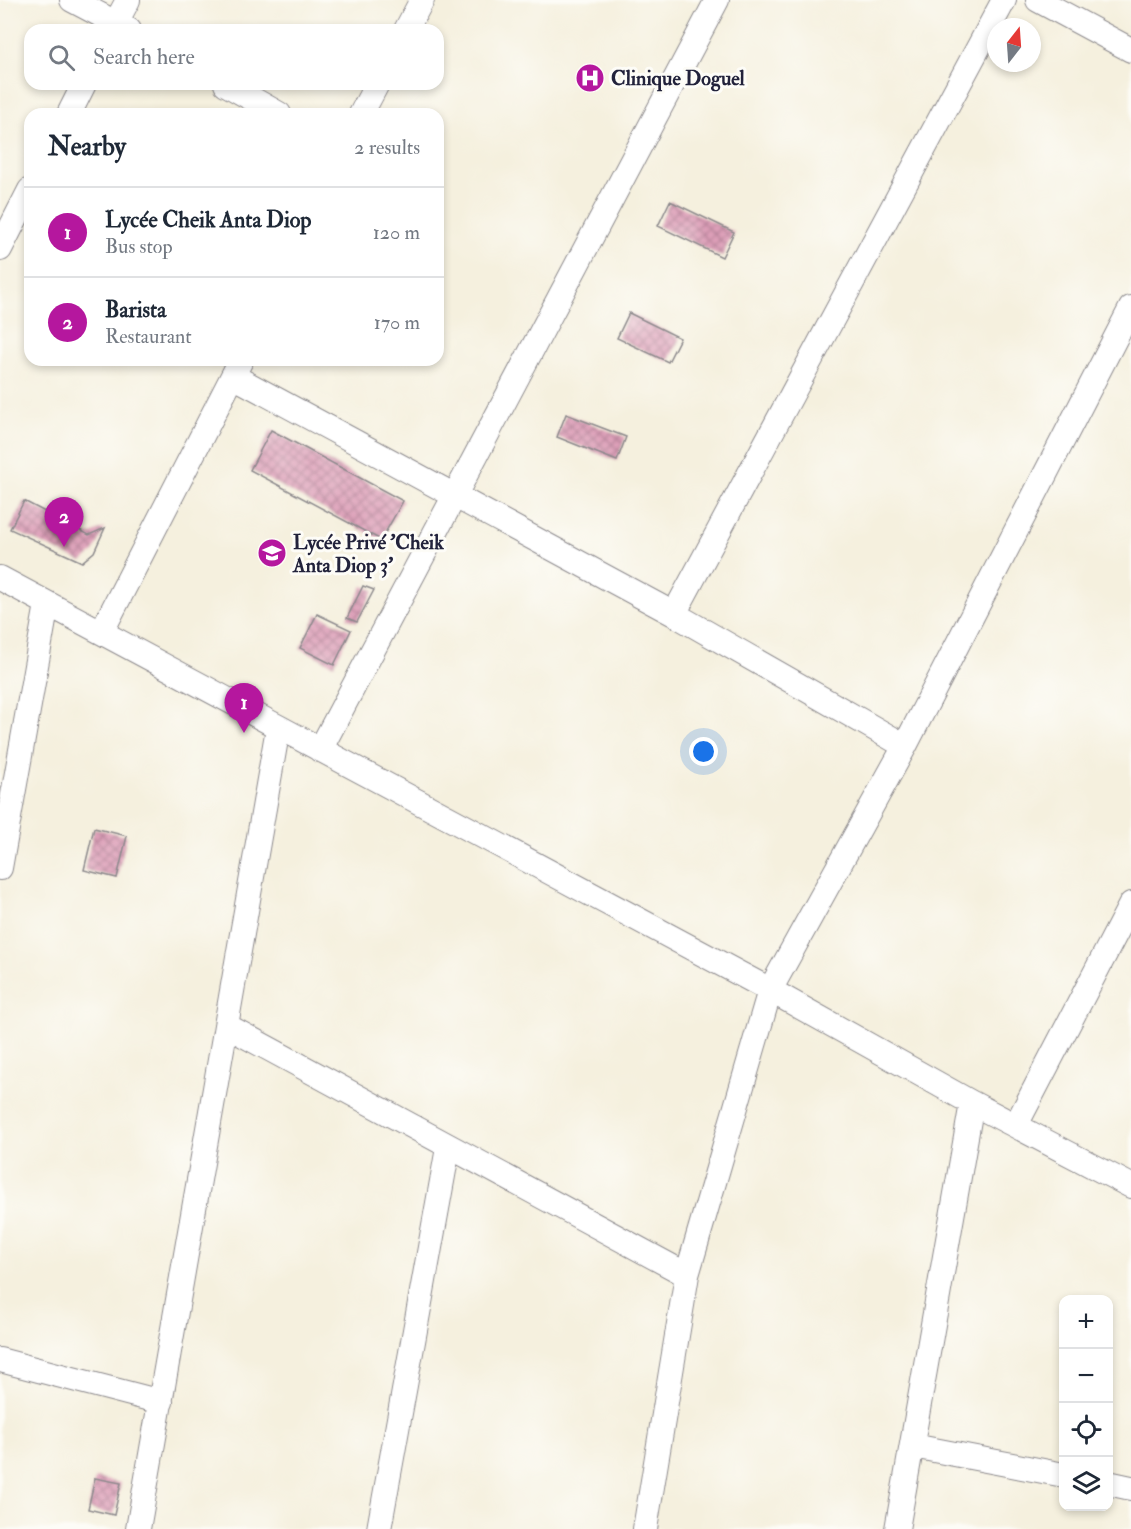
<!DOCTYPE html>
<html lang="en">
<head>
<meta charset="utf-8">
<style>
	:root { --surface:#fff; --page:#f6f6f7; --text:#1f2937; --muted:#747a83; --line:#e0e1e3; --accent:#b5179e }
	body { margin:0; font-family:"IM FELL Double Pica",serif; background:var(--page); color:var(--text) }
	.controls { position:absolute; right:18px; bottom:18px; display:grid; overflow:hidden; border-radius:12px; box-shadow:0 3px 9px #0003 }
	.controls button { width:54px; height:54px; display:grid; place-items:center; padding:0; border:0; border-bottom:2px solid var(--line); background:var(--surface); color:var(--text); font:30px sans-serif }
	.compass { position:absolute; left:987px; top:18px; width:54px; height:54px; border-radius:50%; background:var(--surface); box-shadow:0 3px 9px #0003; rotate:17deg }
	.you { position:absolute; left:704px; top:752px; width:21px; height:21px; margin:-15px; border:4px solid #fff; border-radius:50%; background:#1a73e8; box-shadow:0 0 0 9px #1a73e833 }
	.badge { display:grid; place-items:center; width:39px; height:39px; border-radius:50%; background:var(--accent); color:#fff; font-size:20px; font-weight:700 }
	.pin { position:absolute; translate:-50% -50px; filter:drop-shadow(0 2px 3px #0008) }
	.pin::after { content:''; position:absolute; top:32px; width:21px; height:18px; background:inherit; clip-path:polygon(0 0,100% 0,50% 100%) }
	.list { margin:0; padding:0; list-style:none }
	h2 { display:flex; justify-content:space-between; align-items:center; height:78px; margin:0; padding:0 24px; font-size:26px }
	h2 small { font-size:20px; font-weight:400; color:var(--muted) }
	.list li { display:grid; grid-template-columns:39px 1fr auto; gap:18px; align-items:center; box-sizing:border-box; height:90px; padding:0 24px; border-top:2px solid var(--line) }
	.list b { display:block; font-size:22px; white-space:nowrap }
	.list p { margin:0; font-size:20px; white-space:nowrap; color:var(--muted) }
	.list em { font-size:20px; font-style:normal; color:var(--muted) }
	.icon { flex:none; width:33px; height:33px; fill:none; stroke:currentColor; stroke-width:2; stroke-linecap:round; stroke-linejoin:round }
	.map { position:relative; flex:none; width:1131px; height:1529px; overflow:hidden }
	.search { position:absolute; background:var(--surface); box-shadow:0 3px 9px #0003; left:24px; top:24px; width:420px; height:66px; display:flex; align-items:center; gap:15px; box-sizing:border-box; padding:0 21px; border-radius:18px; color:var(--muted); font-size:22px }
	.panel { position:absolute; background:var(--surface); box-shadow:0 3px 9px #0003; left:24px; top:108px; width:420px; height:258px; border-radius:18px }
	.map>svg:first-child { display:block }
	.building { fill:url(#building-cross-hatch) }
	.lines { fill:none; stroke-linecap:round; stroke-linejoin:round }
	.street-casing { stroke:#8c898c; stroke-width:26 }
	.street { stroke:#fff; stroke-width:24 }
	.labels { text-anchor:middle; stroke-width:6; stroke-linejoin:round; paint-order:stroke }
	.poi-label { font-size:20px; font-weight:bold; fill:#22223b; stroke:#fdfcf7; text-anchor:start }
</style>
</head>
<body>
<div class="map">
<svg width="1131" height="1529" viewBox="0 0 1131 1529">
	<defs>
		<pattern id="building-cross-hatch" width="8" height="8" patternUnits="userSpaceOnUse" patternTransform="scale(1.5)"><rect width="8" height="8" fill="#dd9fb8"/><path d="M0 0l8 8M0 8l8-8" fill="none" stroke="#b38197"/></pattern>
	</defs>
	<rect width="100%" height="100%" fill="#fdfcf7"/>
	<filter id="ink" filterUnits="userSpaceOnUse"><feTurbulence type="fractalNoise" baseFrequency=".0167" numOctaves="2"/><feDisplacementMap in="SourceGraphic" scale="12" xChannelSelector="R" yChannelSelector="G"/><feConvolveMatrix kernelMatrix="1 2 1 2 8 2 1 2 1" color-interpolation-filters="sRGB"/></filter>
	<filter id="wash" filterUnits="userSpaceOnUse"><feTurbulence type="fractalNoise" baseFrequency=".008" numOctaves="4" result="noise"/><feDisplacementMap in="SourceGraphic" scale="24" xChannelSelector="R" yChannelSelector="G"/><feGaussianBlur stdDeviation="1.35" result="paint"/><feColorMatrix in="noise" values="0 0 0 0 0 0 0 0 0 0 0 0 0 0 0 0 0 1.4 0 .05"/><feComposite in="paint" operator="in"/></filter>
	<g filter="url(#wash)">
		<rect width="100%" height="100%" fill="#f5f0de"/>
		<g id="blocks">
			<path class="building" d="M670,201l64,31 -12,25 -64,-31z
				M629,313l51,25 -12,24 -51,-24z
				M566,414l60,23 -9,24 -60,-24z
				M271,430l132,71 -22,39 -131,-70z
				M24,501l65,34 16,-7 -11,24 -12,10 -72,-33z
				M363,586l11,4 -17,32 -10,-4z
				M317,614l34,16 -17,35 -34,-17z
				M94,828l33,8 -10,42 -33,-8z
				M95,1478l26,5 -7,32 -26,-6z"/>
		</g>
	</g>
	<g filter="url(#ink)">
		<use href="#blocks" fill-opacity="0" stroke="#8c898c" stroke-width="1.5"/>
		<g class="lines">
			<g class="street-casing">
				<path id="street" d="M72,0l57,30
					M1038,0l93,50
					M112,30l16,-30
					M406,30l16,-30
					M226,84l53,30
					M69,114l15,-30
					M361,114l16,-30
					M0,249l30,-59
					M233,376l441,238 231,132
					M0,578l770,412 202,113 159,83
					M674,614l330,-614
					M102,631l139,-271
					M320,750l397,-750
					M0,868l47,-264
					M227,1026l460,249
					M1016,1125l115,-221
					M0,1360l161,42
					M913,1446l151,29
					M1108,1483l23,5
					M138,1529l140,-801
					M379,1529l69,-381
					M645,1529l42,-254 83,-285 135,-244 226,-438
					M897,1529l75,-426"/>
			</g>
			<use href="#street" class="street"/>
		</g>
	</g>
	<defs>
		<g id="hospital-disc" transform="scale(1.5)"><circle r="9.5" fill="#b5179e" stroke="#fdfcf7"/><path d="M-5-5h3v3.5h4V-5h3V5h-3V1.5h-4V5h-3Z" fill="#fff"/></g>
		<g id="school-disc" transform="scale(1.5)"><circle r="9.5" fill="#b5179e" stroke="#fdfcf7"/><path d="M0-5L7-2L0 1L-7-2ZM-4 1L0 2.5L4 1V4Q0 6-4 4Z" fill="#fff"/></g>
	</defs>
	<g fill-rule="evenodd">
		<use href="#hospital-disc" x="590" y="78"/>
		<use href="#school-disc" x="272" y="553"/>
	</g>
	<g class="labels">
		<g class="poi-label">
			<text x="611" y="85">Clinique Doguel</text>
			<text x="293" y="549">Lycée Privé 'Cheik<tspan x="293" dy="23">Anta Diop 3'</tspan></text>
		</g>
	</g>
</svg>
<div class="controls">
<button>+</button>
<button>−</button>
<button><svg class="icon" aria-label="locate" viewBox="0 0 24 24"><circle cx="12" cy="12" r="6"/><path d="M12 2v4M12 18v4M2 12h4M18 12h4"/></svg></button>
<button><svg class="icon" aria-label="layers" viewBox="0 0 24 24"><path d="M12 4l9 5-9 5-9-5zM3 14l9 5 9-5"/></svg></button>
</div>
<svg class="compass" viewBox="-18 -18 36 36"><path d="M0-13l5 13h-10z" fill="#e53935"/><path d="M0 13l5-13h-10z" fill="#747a83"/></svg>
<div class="you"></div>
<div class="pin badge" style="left:244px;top:733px">1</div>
<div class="pin badge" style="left:64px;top:547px">2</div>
<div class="search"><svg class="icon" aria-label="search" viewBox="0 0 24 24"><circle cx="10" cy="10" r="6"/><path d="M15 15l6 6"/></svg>Search here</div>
<section class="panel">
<h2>Nearby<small>2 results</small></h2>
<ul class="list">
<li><span class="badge">1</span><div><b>Lycée Cheik Anta Diop</b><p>Bus stop</p></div><em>120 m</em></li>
<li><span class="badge">2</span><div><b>Barista</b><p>Restaurant</p></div><em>170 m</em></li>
</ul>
</section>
</div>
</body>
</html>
